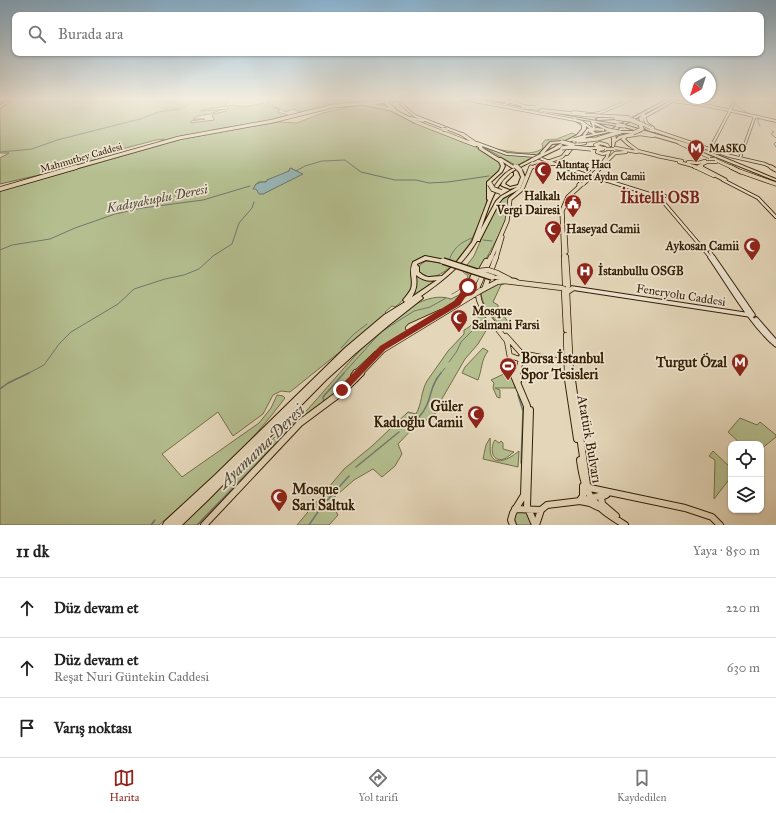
<!DOCTYPE html>
<html lang="tr">
<head>
<meta charset="utf-8">
<style>
	:root { --surface:#fff; --page:#f6f6f6; --text:#222; --muted:#767676; --line:#e0e0e0; --accent:#8f2418 }
	body { margin:0; font-family:"IM FELL Great Primer",serif; background:var(--page); color:var(--text) }
	.controls { position:absolute; right:12px; bottom:12px; display:grid; overflow:hidden; border-radius:8px; box-shadow:0 1px 3px #0004 }
	.controls button { width:36px; height:36px; display:grid; place-items:center; padding:0; border:0; border-bottom:1px solid var(--line); background:var(--surface); color:var(--text); font:20px sans-serif }
	.compass { position:absolute; left:680px; top:68px; width:36px; height:36px; border-radius:50%; background:var(--surface); box-shadow:0 1px 3px #0004; rotate:219deg }
	.stop { position:absolute; width:12px; height:12px; margin:-9px; border:3px solid #8f2418; border-radius:50%; background:#fff }
	.stop.end { background:#8f2418; border-color:#fff; box-shadow:0 1px 4px #0008 }
	.list { margin:0; padding:0; list-style:none }
	h2 { display:flex; justify-content:space-between; align-items:center; height:52px; margin:0; padding:0 16px; font-size:17px }
	h2 small { font-size:13px; font-weight:400; color:var(--muted) }
	.list li { display:grid; grid-template-columns:26px 1fr auto; gap:12px; align-items:center; box-sizing:border-box; height:60px; padding:0 16px; border-top:1px solid var(--line) }
	.list b { display:block; font-size:15px; white-space:nowrap }
	.list p { margin:0; font-size:13px; white-space:nowrap; color:var(--muted) }
	.list em { font-size:13px; font-style:normal; color:var(--muted) }
	.icon { flex:none; width:22px; height:22px; fill:none; stroke:currentColor; stroke-width:2; stroke-linecap:round; stroke-linejoin:round }
	.map { position:relative; flex:none; width:776px; height:525px; overflow:hidden }
	.search { position:absolute; background:var(--surface); box-shadow:0 1px 3px #0004; left:12px; right:12px; top:12px; height:44px; display:flex; align-items:center; gap:10px; box-sizing:border-box; padding:0 14px; border-radius:8px; color:var(--muted); font-size:15px }
	.sheet { height:232px; background:var(--surface) }
	nav { display:flex; justify-content:space-around; align-items:center; box-sizing:border-box; height:56px; border-top:1px solid var(--line); background:var(--surface); font-size:11px; color:var(--muted) }
	nav a { display:grid; justify-items:center; gap:2px }
	nav .on { color:var(--accent) }
	.map>svg:first-child { display:block }
	.green { fill:#b4be8f; stroke:#746e48; fill-rule:evenodd }
	.water { fill:#98b7b8; stroke:#70796e }
	.lines { fill:none; stroke-linecap:round; stroke-linejoin:round }
	.stream-far1 { stroke:#70796e; stroke-width:1 }
	.stream { stroke:#70796e; stroke-width:1.5 }
	.secondary-far2-casing { stroke:#341d00; stroke-width:3.5 }
	.secondary-far1-casing { stroke:#341d00; stroke-width:4 }
	.secondary-casing { stroke:#341d00; stroke-width:5.5 }
	.primary-far3-casing { stroke:#341d00; stroke-width:4 }
	.primary-far2-casing { stroke:#341d00; stroke-width:5 }
	.primary-far1-casing { stroke:#341d00; stroke-width:6 }
	.primary-casing { stroke:#341d00; stroke-width:8 }
	.trunk-far1-casing { stroke:#341d00; stroke-width:4.5 }
	.trunk-casing { stroke:#341d00; stroke-width:5.5 }
	.motorway-casing { stroke:#341d00; stroke-width:2 }
	.secondary-far2 { stroke:#ede4d2; stroke-width:2 }
	.secondary-far1 { stroke:#ede4d2; stroke-width:2.5 }
	.secondary { stroke:#ede4d2; stroke-width:3.5 }
	.primary-far3 { stroke:#e4d6b9; stroke-width:2.5 }
	.primary-far2 { stroke:#e4d6b9; stroke-width:3.5 }
	.primary-far1 { stroke:#e4d6b9; stroke-width:4.5 }
	.primary { stroke:#e4d6b9; stroke-width:6 }
	.trunk-far1 { stroke:#e4d6b9; stroke-width:3 }
	.trunk { stroke:#e4d6b9; stroke-width:4 }
	.motorway { fill:#e4d6b9; fill-rule:evenodd }
	.tram { stroke:#341d00; stroke-width:1 }
	.secondary-bridge-casing { stroke:#341d00; stroke-width:3.5; stroke-linecap:butt }
	.primary-bridge-far2-casing { stroke:#341d00; stroke-width:4; stroke-linecap:butt }
	.primary-bridge-far1-casing { stroke:#341d00; stroke-width:5; stroke-linecap:butt }
	.primary-bridge-casing { stroke:#341d00; stroke-width:6; stroke-linecap:butt }
	.trunk-bridge-casing { stroke:#341d00; stroke-width:4.5; stroke-linecap:butt }
	.motorway-bridge-far2-casing { stroke:#341d00; stroke-width:5; stroke-linecap:butt }
	.motorway-bridge-far1-casing { stroke:#341d00; stroke-width:6; stroke-linecap:butt }
	.motorway-bridge-casing { stroke:#341d00; stroke-width:8; stroke-linecap:butt }
	.secondary-bridge { stroke:#ede4d2; stroke-width:2 }
	.primary-bridge-far2 { stroke:#e4d6b9; stroke-width:2.5 }
	.primary-bridge-far1 { stroke:#e4d6b9; stroke-width:3.5 }
	.primary-bridge { stroke:#e4d6b9; stroke-width:4.5 }
	.trunk-bridge { stroke:#e4d6b9; stroke-width:3 }
	.motorway-bridge-far2 { stroke:#e4d6b9; stroke-width:3.5 }
	.motorway-bridge-far1 { stroke:#e4d6b9; stroke-width:4.5 }
	.motorway-bridge { stroke:#e4d6b9; stroke-width:5.5 }
	.route { fill:#8f2418 }
	.labels { text-anchor:middle; stroke-width:3.5; stroke-linejoin:round; paint-order:stroke }
	.far-poi-label { font-size:10px; font-weight:bold; fill:#341d00; stroke:#ede4d2; text-anchor:start }
	.far-street-label { font-size:10px; fill:#341d00; stroke:#ede4d2 }
	.poi-label { font-size:12px; font-weight:bold; fill:#341d00; stroke:#ede4d2; text-anchor:start }
	.street-label { font-size:12px; fill:#341d00; stroke:#ede4d2 }
	.water-label { font-size:13px; font-style:italic; fill:#524b37; stroke:#ede4d2 }
	.near-poi-label { font-size:14px; font-weight:bold; fill:#341d00; stroke:#ede4d2; text-anchor:start }
	.near-street-label { font-size:14px; fill:#341d00; stroke:#ede4d2 }
	.district-label { font-size:16px; font-weight:bold; fill:#7a1f14; stroke:#ede4d2 }
	.near-water-label { font-size:16px; font-style:italic; fill:#524b37; stroke:#ede4d2 }
</style>
</head>
<body>
<div class="map">
<svg width="776" height="525" viewBox="0 0 776 525">
	<rect width="100%" height="100%" fill="#e4d6b9"/>
	<filter id="stains"><feTurbulence type="fractalNoise" baseFrequency=".005" numOctaves="4"/><feColorMatrix values="0 0 0 0 .2 0 0 0 0 .09 0 0 0 0 .02 0 0 0 .5 -.17"/></filter>
	<radialGradient id="worn" r=".72"><stop offset=".6" stop-color="#630" stop-opacity="0"/><stop offset="1" stop-color="#630" stop-opacity=".3"/></radialGradient>
	<path class="green" d="M13,99h215l-2,7 -25,4v1l25,-2c-6,1 -9,2 -13,4 -6,3 -12,0 -20,6h12l-14,2v2l23,-3v-2l-2,-1 1,-3 14,-3 1,-5 3,-1 12,2 21,-4 1,2 15,5 -3,2 11,3 -22,6 -54,9 3,1 -55,11 4,-3 -8,1 -49,13 -9,6 -37,11 -61,14v-26l9,-5h-9v-46z
		M278,99h88l-4,3 -28,3 -33,7 -8,-3 -7,3 -19,-9z
		M382,102l4,4 -3,1 4,-1 10,8 73,29 30,20 1,6 -13,12 -2,27 -16,35 -16,21 -21,-6 -17,3c-3,23 -2,31 -21,46l-3,-1 -7,6 2,2 -97,78 -9,-1 -8,4 -10,19 -30,22 -15,-24 -56,42 20,23 77,-54 12,-15 6,-13 6,1 2,2c-35,48 -81,88 -126,127h-159v-334l182,-52 96,-17 19,1 26,-10 34,-8 9,-1 16,4 -10,-4zM291,168l10,6 -38,20 -7,-5 -1,-4 4,-3h8v-2c8,-2 19,-4 24,-12z
		M572,133l5,2 -13,7h-13l-8,9 -7,4 -25,-1 -18,-5c15,1 37,9 50,-1l-1,-4 3,-4 12,-1z
		M485,148l18,5 32,3 -18,10z
		M522,186l-1,3 -12,9c-3,7 -1,14 -3,21 -4,13 -35,68 -44,77 -14,14 -36,22 -54,30v5l-30,19 -36,38 -44,32 -100,105h-17c31,-29 61,-59 93,-87 8,-8 17,-14 26,-21 31,-29 104,-135 151,-118l8,-4 11,-19 -7,-6 11,-14 11,-26 14,-28z
		M426,261l9,1 16,4c-8,8 -29,21 -33,2l3,-4z
		M415,272l4,4 17,4 -25,17z
		M496,283h10l-5,2 -8,17 5,3v6l4,2 6,9 -9,2c-9,-10 -17,-18 -18,-32z
		M482,313l5,7 2,8 -2,1 -9,15 -13,15 -29,50 1,3 -13,10 -9,4 -17,18 4,10 -7,12 -13,11 -9,-8 -19,11 -24,21 8,14 -9,10h-32l47,-56 28,-23 36,-34 8,2c6,-10 5,-23 11,-33l21,-30 16,-17v-4c7,-3 13,-11 18,-17z
		M483,348l5,3c-7,9 -6,19 -10,29l-16,-7 3,-6z
		M505,359l4,1 6,28h-20l5,2v8l-3,-1 -4,-9 1,-5 -3,-3 19,-9 -8,-11z
		M740,418l17,7 3,-3 16,13v2l-15,12v-5h-20l-13,-12z
		M490,438c1,5 -1,12 1,17 5,13 22,1 28,-4l-1,16 -35,-8 3,-14z
		M495,440l4,3 2,-2 2,2v6l11,3c-3,2 -7,6 -10,7 -13,4 -14,-12 -9,-19z
		M713,451l18,17v9l-17,22 1,-39 -6,-4z
		M517,511c11,1 12,4 15,14h-18l-1,-9z"/>
	<path class="water" d="M290,168l13,6 -40,20h-4l-3,-5h-3c3,-6 6,-7 13,-7l1,-2 22,-9z"/>
	<g class="lines">
		<path class="stream-far1" d="M737,106l6,5 10,4
			M759,118l1,1h-3l3,7
			M772,131l2,1 -3,2 5,4
			M776,142l-2,2 2,3
			M0,152l32,-3 25,-9 83,-21 19,-7 20,-3 21,-10
			M296,171l9,-5 17,-5 23,-1 16,12 34,8h21l13,3 19,-1 41,-6
			M483,240l9,1
			M0,250l12,-5 38,-6 25,-11 40,-14 27,-6 61,-8 47,-14
			M449,261c3,-12 12,-19 23,-23
			M452,294c8,-4 14,-8 16,-18l-5,-4
			M341,348l13,-14 13,-10
			M449,362l8,-11 4,-9 14,-14
			M27,374l17,-9 15,-21 12,-12 47,-28 16,-15 31,-10 19,-4 15,-6 14,-13 19,-12 7,-21 13,-15 2,-6
			M343,374l38,-42 33,-21 16,-4 16,-9
			M440,374l5,-6"/>
		<path class="stream" d="M0,389l8,-6 21,-10
			M518,395l5,16 -2,52
			M324,402l-1,-5 21,-24
			M419,417c14,-15 9,-30 22,-44
			M356,467l43,-35
			M151,525l4,-5
			M197,525l101,-104 13,-10
			M309,525l13,-19 27,-30"/>
		<g class="secondary-far2-casing">
			<path id="secondary-far2" d="M463,99l112,21
				M492,99l11,2
				M502,99l25,8
				M768,99l8,4
				M0,100h7
				M672,101l37,5 67,15
				M401,104l14,12 49,19
				M621,104l10,-5
				M573,112l18,2
				M592,114l7,-1 22,-9
				M411,118l12,3
				M582,122l10,7 2,-1 -1,-4
				M477,143l30,11 27,2 32,12
				M710,149l24,-46 -2,-4
				M740,158l15,-42
				M694,167l3,1"/>
		</g>
		<g class="secondary-far1-casing">
			<path id="secondary-far1" d="M563,167l24,8
				M695,167l19,9
				M605,180l54,17 52,61
				M723,180l35,18 18,19
				M657,194l8,2
				M710,252l4,6"/>
		</g>
		<g class="secondary-casing">
			<path id="secondary" d="M710,257c19,27 41,67 66,88
				M713,257l40,58
				M572,288l178,27
				M756,319l20,23"/>
		</g>
		<g class="primary-far3-casing">
			<path id="primary-far3" d="M541,110l44,5
				M644,117l3,7 6,4
				M644,117l32,-18
				M650,129l80,27 35,8 8,4
				M628,136l12,-2 13,2
				M626,142l12,9 20,5
				M679,143l54,25
				M602,148l-7,-3 5,-2 7,2 3,5
				M615,148l22,4
				M603,149l-5,1 -1,2 6,2 6,-2
				M567,154l7,-9 11,-2 -1,-8 4,-5 4,-1
				M657,156l25,5
				M606,162l9,-9 11,-1
				M679,162l18,5 10,-5h9
				M688,162l10,1 7,-2
				M543,163l11,1
				M599,167l8,-10 3,-9
				M530,168l32,-11 5,-6
				M596,168l3,-3
				M701,168l1,-3"/>
		</g>
		<g class="primary-far2-casing">
			<path id="primary-far2" d="M700,167l25,13
				M731,167l10,5
				M771,167l5,3
				M739,171l37,13
				M596,173l1,3 10,4
				M590,174l7,-7
				M579,185l9,-9
				M565,235l1,17
				M566,256v2
				M491,258l16,-37 3,-22 12,-10 9,-22
				M496,258l6,-21
				M564,258l-2,-47 6,-14 14,-13"/>
		</g>
		<g class="primary-far1-casing">
			<path id="primary-far1" d="M491,257l-14,31 2,12 4,10 24,31 6,33
				M564,257l1,27
				M566,257l2,29
				M497,273l12,6
				M471,287l15,-26
				M485,287l11,-30
				M564,290l2,40
				M480,291l17,-9 7,-1 58,7 7,3 3,-2
				M567,292l4,82
				M457,303l10,-12 7,-17 5,-3
				M411,332l-3,-4 2,-2 31,-14
				M566,335l1,39
				M506,336l17,19 -4,4 -8,-3
				M526,354l40,8
				M355,374l21,-20
				M360,374l23,-24 92,-56
				M517,374l5,-17 5,-3"/>
		</g>
		<g class="primary-casing">
			<path id="primary" d="M517,373l1,8
				M567,373l10,66
				M571,373l16,112 3,3 95,20 27,9 8,8
				M355,379l-1,-3 2,-3
				M530,410l-3,96 8,19
				M580,460c5,38 13,45 45,65
				M606,495l-5,2 1,7 14,12
				M580,500l3,-4v-10
				M580,501l10,2 8,4
				M515,509l26,1
				M204,525l96,-102 43,-32 18,-18
				M513,525l-2,-5 2,-7 11,-18 3,-89 -14,-33
				M536,525l5,-15 6,-5 33,-4 27,-7"/>
		</g>
		<g class="trunk-far1-casing">
			<path id="trunk-far1" d="M381,99l13,10
				M386,101l16,-2
				M366,104l25,5 25,13 59,23
				M0,106l11,-7
				M462,134l19,13
				M73,168l106,-30 94,-17 60,-15 46,-4"/>
		</g>
		<g class="trunk-casing">
			<path id="trunk" d="M0,189l76,-22"/>
		</g>
		<g class="motorway-casing">
			<path id="motorway" d="M468,99h7l29,5 2,-1 -3,-1v-2h1l6,3 -4,2 113,20 49,-26h4l-28,15 2,1 -3,3c1,7 5,10 11,12v2c-8,-1 -13,-6 -15,-14l3,-3 -17,9 -9,6 2,1 -3,3 1,5 3,-3 12,-3h-12v-2h18l-15,-5 3,-1 68,20 83,34v2l-85,-34 -52,-15v1h-8l2,1 -1,1 -4,1 -3,3 6,6 -2,1 -7,-6 -1,-1 2,-2 -8,5 -1,5h-2v-8l-1,-5 3,-3 -31,7v-2l10,-2 -4,-2v-2l8,-2 7,1 -13,-6v-2l-14,-2 9,6v4l-7,8 -19,10v1l-19,9h-2v-2l2,-1 -1,-1 1,-1 9,-10 12,-1 2,1 13,-7 5,-6v-4l-8,-5v-2zM594,122l23,4 -8,5v-2zM604,129l4,2 -12,2 -3,-2c4,-1 7,0 11,0zM562,143l-6,3 -1,1 -11,6 8,-9z
				M616,117l2,1 -1,1 -19,1 -2,-1 2,-1z
				M479,147h2l18,11h2l13,8v2l17,-9h1l2,1c-8,5 -18,8 -25,14 -16,14 -21,36 -28,55l15,-28 5,-5 16,-9 -7,2 -8,-3 -1,-1 2,-4 8,-8h2v2l-7,7 -1,2 5,3 8,-2 3,-8 -3,-7 2,-1 2,1 3,7 -5,12 -17,9 -4,5 -19,37v1h-3c-15,25 -33,39 -56,55l2,2 -1,1 -33,26 -32,27 -31,28 -117,119 -27,26h-19l1,-3 51,-47 130,-127 39,-33 21,-13 -2,-2c3,-4 6,-7 8,-11 3,-10 -3,-16 2,-27l12,-6 20,4v2l-2,1 -17,-3 -9,4v1l2,2v5c9,8 12,4 23,4l13,-12 17,-22 16,-42 -1,-1v-17l12,-11 2,-5 -2,-4 -20,-13zM503,162l9,6h2c-11,5 -17,14 -23,24v-10l11,-10 3,-6zM416,275c6,5 13,7 21,5l-25,17c5,-8 5,-14 4,-22z
				M586,147h22l2,1 -2,1h-21l-2,-1z
				M492,275l24,4 3,2 -3,2 -26,-5 -1,-1 1,-1z"/>
		</g>
		<use href="#secondary-far2" class="secondary-far2"/>
		<use href="#secondary-far1" class="secondary-far1"/>
		<use href="#secondary" class="secondary"/>
		<use href="#primary-far3" class="primary-far3"/>
		<use href="#primary-far2" class="primary-far2"/>
		<use href="#primary-far1" class="primary-far1"/>
		<use href="#primary" class="primary"/>
		<use href="#trunk-far1" class="trunk-far1"/>
		<use href="#trunk" class="trunk"/>
		<use href="#motorway" class="motorway"/>
		<path class="tram" d="M0,105l10,-6"/>
		<g class="secondary-bridge-casing">
			<path id="secondary-bridge" d="M575,120l7,2"/>
		</g>
		<g class="primary-bridge-far2-casing">
			<path id="primary-bridge-far2" d="M585,115l42,2 24,11
				M606,149h8
				M710,159h5"/>
		</g>
		<g class="primary-bridge-far1-casing">
			<path id="primary-bridge-far1" d="M583,184l17,-16"/>
		</g>
		<g class="primary-bridge-casing">
			<path id="primary-bridge" d="M479,271l9,-1 9,3
				M475,294l5,-3"/>
		</g>
		<g class="trunk-bridge-casing">
			<path id="trunk-bridge" d="M379,102l7,-1
				M443,129l3,1"/>
		</g>
		<g class="motorway-bridge-far2-casing">
			<path id="motorway-bridge-far2" d="M524,107l12,1
				M616,118l14,2 10,4 2,5 -9,4
				M618,125l6,1
				M608,130l10,2
				M574,140l10,-3
				M578,141l19,-2 23,-7
				M562,142l11,3
				M562,148l10,-1 19,2
				M532,160l8,-4
				M515,166l3,2"/>
		</g>
		<g class="motorway-bridge-far1-casing">
			<path id="motorway-bridge-far1" d="M517,167l3,3
				M490,184l3,5 8,3"/>
		</g>
		<g class="motorway-bridge-casing">
			<path id="motorway-bridge" d="M443,261l49,16"/>
		</g>
		<use href="#secondary-bridge" class="secondary-bridge"/>
		<use href="#primary-bridge-far2" class="primary-bridge-far2"/>
		<use href="#primary-bridge-far1" class="primary-bridge-far1"/>
		<use href="#primary-bridge" class="primary-bridge"/>
		<use href="#trunk-bridge" class="trunk-bridge"/>
		<use href="#motorway-bridge-far2" class="motorway-bridge-far2"/>
		<use href="#motorway-bridge-far1" class="motorway-bridge-far1"/>
		<use href="#motorway-bridge" class="motorway-bridge"/>
	</g>
	<linearGradient id="sky" x2="0" y2="1"><stop stop-color="#88b5d5"/><stop offset="0.57" stop-color="#f3ede0"/><stop offset="1" stop-color="#f3ede0" stop-opacity="0"/></linearGradient>
	<rect width="776" height="173" fill="url(#sky)"/>
	<path class="route" d="M468,285l4,2 -12,18 -75,45 -40,42h-6l-1,-2 1,-3 41,-41 74,-45 12,-15z"/>
	<defs>
		<g id="metro-pin" transform="scale(0.9)"><path d="M0 17L-7.5 6A9.5 9.5 0 1 1 7.5 6Z" fill="#8f2418" stroke="#ede4d2"/><path d="M-5.5 5V-5H-3L0 0L3-5H5.5V5H3V-.5L0 4L-3-.5V5Z" fill="#fff"/></g>
		<g id="mosque-pin" transform="scale(0.9)"><path d="M0 17L-7.5 6A9.5 9.5 0 1 1 7.5 6Z" fill="#8f2418" stroke="#ede4d2"/><path d="M3.5-4.9A6 6 0 1 0 3.5 4.9A5 5 0 1 1 3.5-4.9Z" fill="#fff"/></g>
		<g id="civic-pin" transform="scale(0.9)"><path d="M0 17L-7.5 6A9.5 9.5 0 1 1 7.5 6Z" fill="#8f2418" stroke="#ede4d2"/><path d="M-.6-6.5H3V-4.5H.6V-3L4-1V1h2V6H-6V1h2V-1L-.6-3ZM-1.2 2.5V6h2.4V2.5Z" fill="#fff"/></g>
		<g id="hospital-pin" transform="scale(0.9)"><path d="M0 17L-7.5 6A9.5 9.5 0 1 1 7.5 6Z" fill="#8f2418" stroke="#ede4d2"/><path d="M-5-5h3v3.5h4V-5h3V5h-3V1.5h-4V5h-3Z" fill="#fff"/></g>
		<g id="stadium-pin" transform="scale(0.9)"><path d="M0 17L-7.5 6A9.5 9.5 0 1 1 7.5 6Z" fill="#8f2418" stroke="#ede4d2"/><path d="M0-5a6.5 5 0 1 0 0 10a6.5 5 0 1 0 0-10ZM-3.5-1.8h7v3.6h-7Z" fill="#fff"/></g>
	</defs>
	<g fill-rule="evenodd">
		<use href="#metro-pin" x="696" y="148"/>
		<use href="#mosque-pin" x="543" y="170"/>
		<use href="#civic-pin" x="573" y="203"/>
		<use href="#mosque-pin" x="553" y="229"/>
		<use href="#mosque-pin" x="752" y="246"/>
		<use href="#hospital-pin" x="585" y="271"/>
		<use href="#mosque-pin" x="459" y="318"/>
		<use href="#metro-pin" x="740" y="362"/>
		<use href="#stadium-pin" x="508" y="366"/>
		<use href="#mosque-pin" x="476" y="414"/>
		<use href="#mosque-pin" x="279" y="497"/>
	</g>
	<g class="labels">
		<g class="far-poi-label">
			<text x="709" y="152">MASKO</text>
			<text x="556" y="168">Altıntaç Hacı<tspan x="556" dy="12">Mehmet Aydın Camii</tspan></text>
		</g>
		<g class="far-street-label">
			<text transform="translate(81 157) rotate(-16)" y="4">Mahmutbey Caddesi</text>
		</g>
		<g class="poi-label">
			<text x="560" y="200" text-anchor="end">Halkalı<tspan x="560" dy="14">Vergi Dairesi</tspan></text>
			<text x="566" y="233">Haseyad Camii</text>
			<text x="739" y="250" text-anchor="end">Aykosan Camii</text>
			<text x="598" y="275">İstanbullu OSGB</text>
			<text x="472" y="315">Mosque<tspan x="472" dy="14">Salmani Farsi</tspan></text>
		</g>
		<g class="street-label">
			<text transform="translate(681 295) rotate(9)" y="4">Feneryolu Caddesi</text>
		</g>
		<g class="water-label">
			<text transform="translate(157 198) rotate(-11)" y="5">Kadıyakuplu Deresi</text>
		</g>
		<g class="near-poi-label">
			<text x="521" y="363">Borsa İstanbul<tspan x="521" dy="16">Spor Tesisleri</tspan></text>
			<text x="727" y="367" text-anchor="end">Turgut Özal</text>
			<text x="463" y="411" text-anchor="end">Güler<tspan x="463" dy="16">Kadıoğlu Camii</tspan></text>
			<text x="292" y="494">Mosque<tspan x="292" dy="16">Sari Saltuk</tspan></text>
		</g>
		<g class="near-street-label">
			<text transform="translate(590 439) rotate(80)" y="5">Atatürk Bulvarı</text>
		</g>
		<g class="district-label">
			<text x="660" y="203">İkitelli OSB</text>
		</g>
		<g class="near-water-label">
			<text transform="translate(261 446) rotate(-44)" y="6">Ayamama Deresi</text>
		</g>
	</g>
	<rect width="100%" height="100%" filter="url(#stains)"/>
	<rect width="100%" height="100%" fill="url(#worn)"/>
</svg>
<div class="controls">
<button><svg class="icon" aria-label="locate" viewBox="0 0 24 24"><circle cx="12" cy="12" r="6"/><path d="M12 2v4M12 18v4M2 12h4M18 12h4"/></svg></button>
<button><svg class="icon" aria-label="layers" viewBox="0 0 24 24"><path d="M12 4l9 5-9 5-9-5zM3 14l9 5 9-5"/></svg></button>
</div>
<svg class="compass" viewBox="-18 -18 36 36"><path d="M0-13l5 13h-10z" fill="#e53935"/><path d="M0 13l5-13h-10z" fill="#767676"/></svg>
<div class="stop" style="left:468px;top:287px"></div>
<div class="stop end" style="left:342px;top:390px"></div>
<div class="search"><svg class="icon" aria-label="search" viewBox="0 0 24 24"><circle cx="10" cy="10" r="6"/><path d="M15 15l6 6"/></svg>Burada ara</div>
</div>
<section class="sheet">
<h2>11 dk<small>Yaya · 850 m</small></h2>
<ul class="list">
<li><svg class="icon" aria-label="ahead" viewBox="0 0 24 24"><path d="M12 20V5M6 11l6-6 6 6"/></svg><div><b>Düz devam et</b></div><em>220 m</em></li>
<li><svg class="icon" aria-label="ahead" viewBox="0 0 24 24"><path d="M12 20V5M6 11l6-6 6 6"/></svg><div><b>Düz devam et</b><p>Reşat Nuri Güntekin Caddesi</p></div><em>630 m</em></li>
<li><svg class="icon" aria-label="arrive" viewBox="0 0 24 24"><path d="M6 21V4h12l-3 4 3 4H6"/></svg><div><b>Varış noktası</b></div></li>
</ul>
</section>
<nav>
<a class="on"><svg class="icon" aria-label="map" viewBox="0 0 24 24"><path d="M3 6l6-2 6 2 6-2v14l-6 2-6-2-6 2zM9 4v14M15 6v14"/></svg>Harita</a>
<a><svg class="icon" aria-label="directions" viewBox="0 0 24 24"><path d="M12 3l9 9-9 9-9-9zM9 14v-3h6M13 9l2 2-2 2"/></svg>Yol tarifi</a>
<a><svg class="icon" aria-label="saved" viewBox="0 0 24 24"><path d="M7 4h10v16l-5-4-5 4z"/></svg>Kaydedilen</a>
</nav>
</body>
</html>
